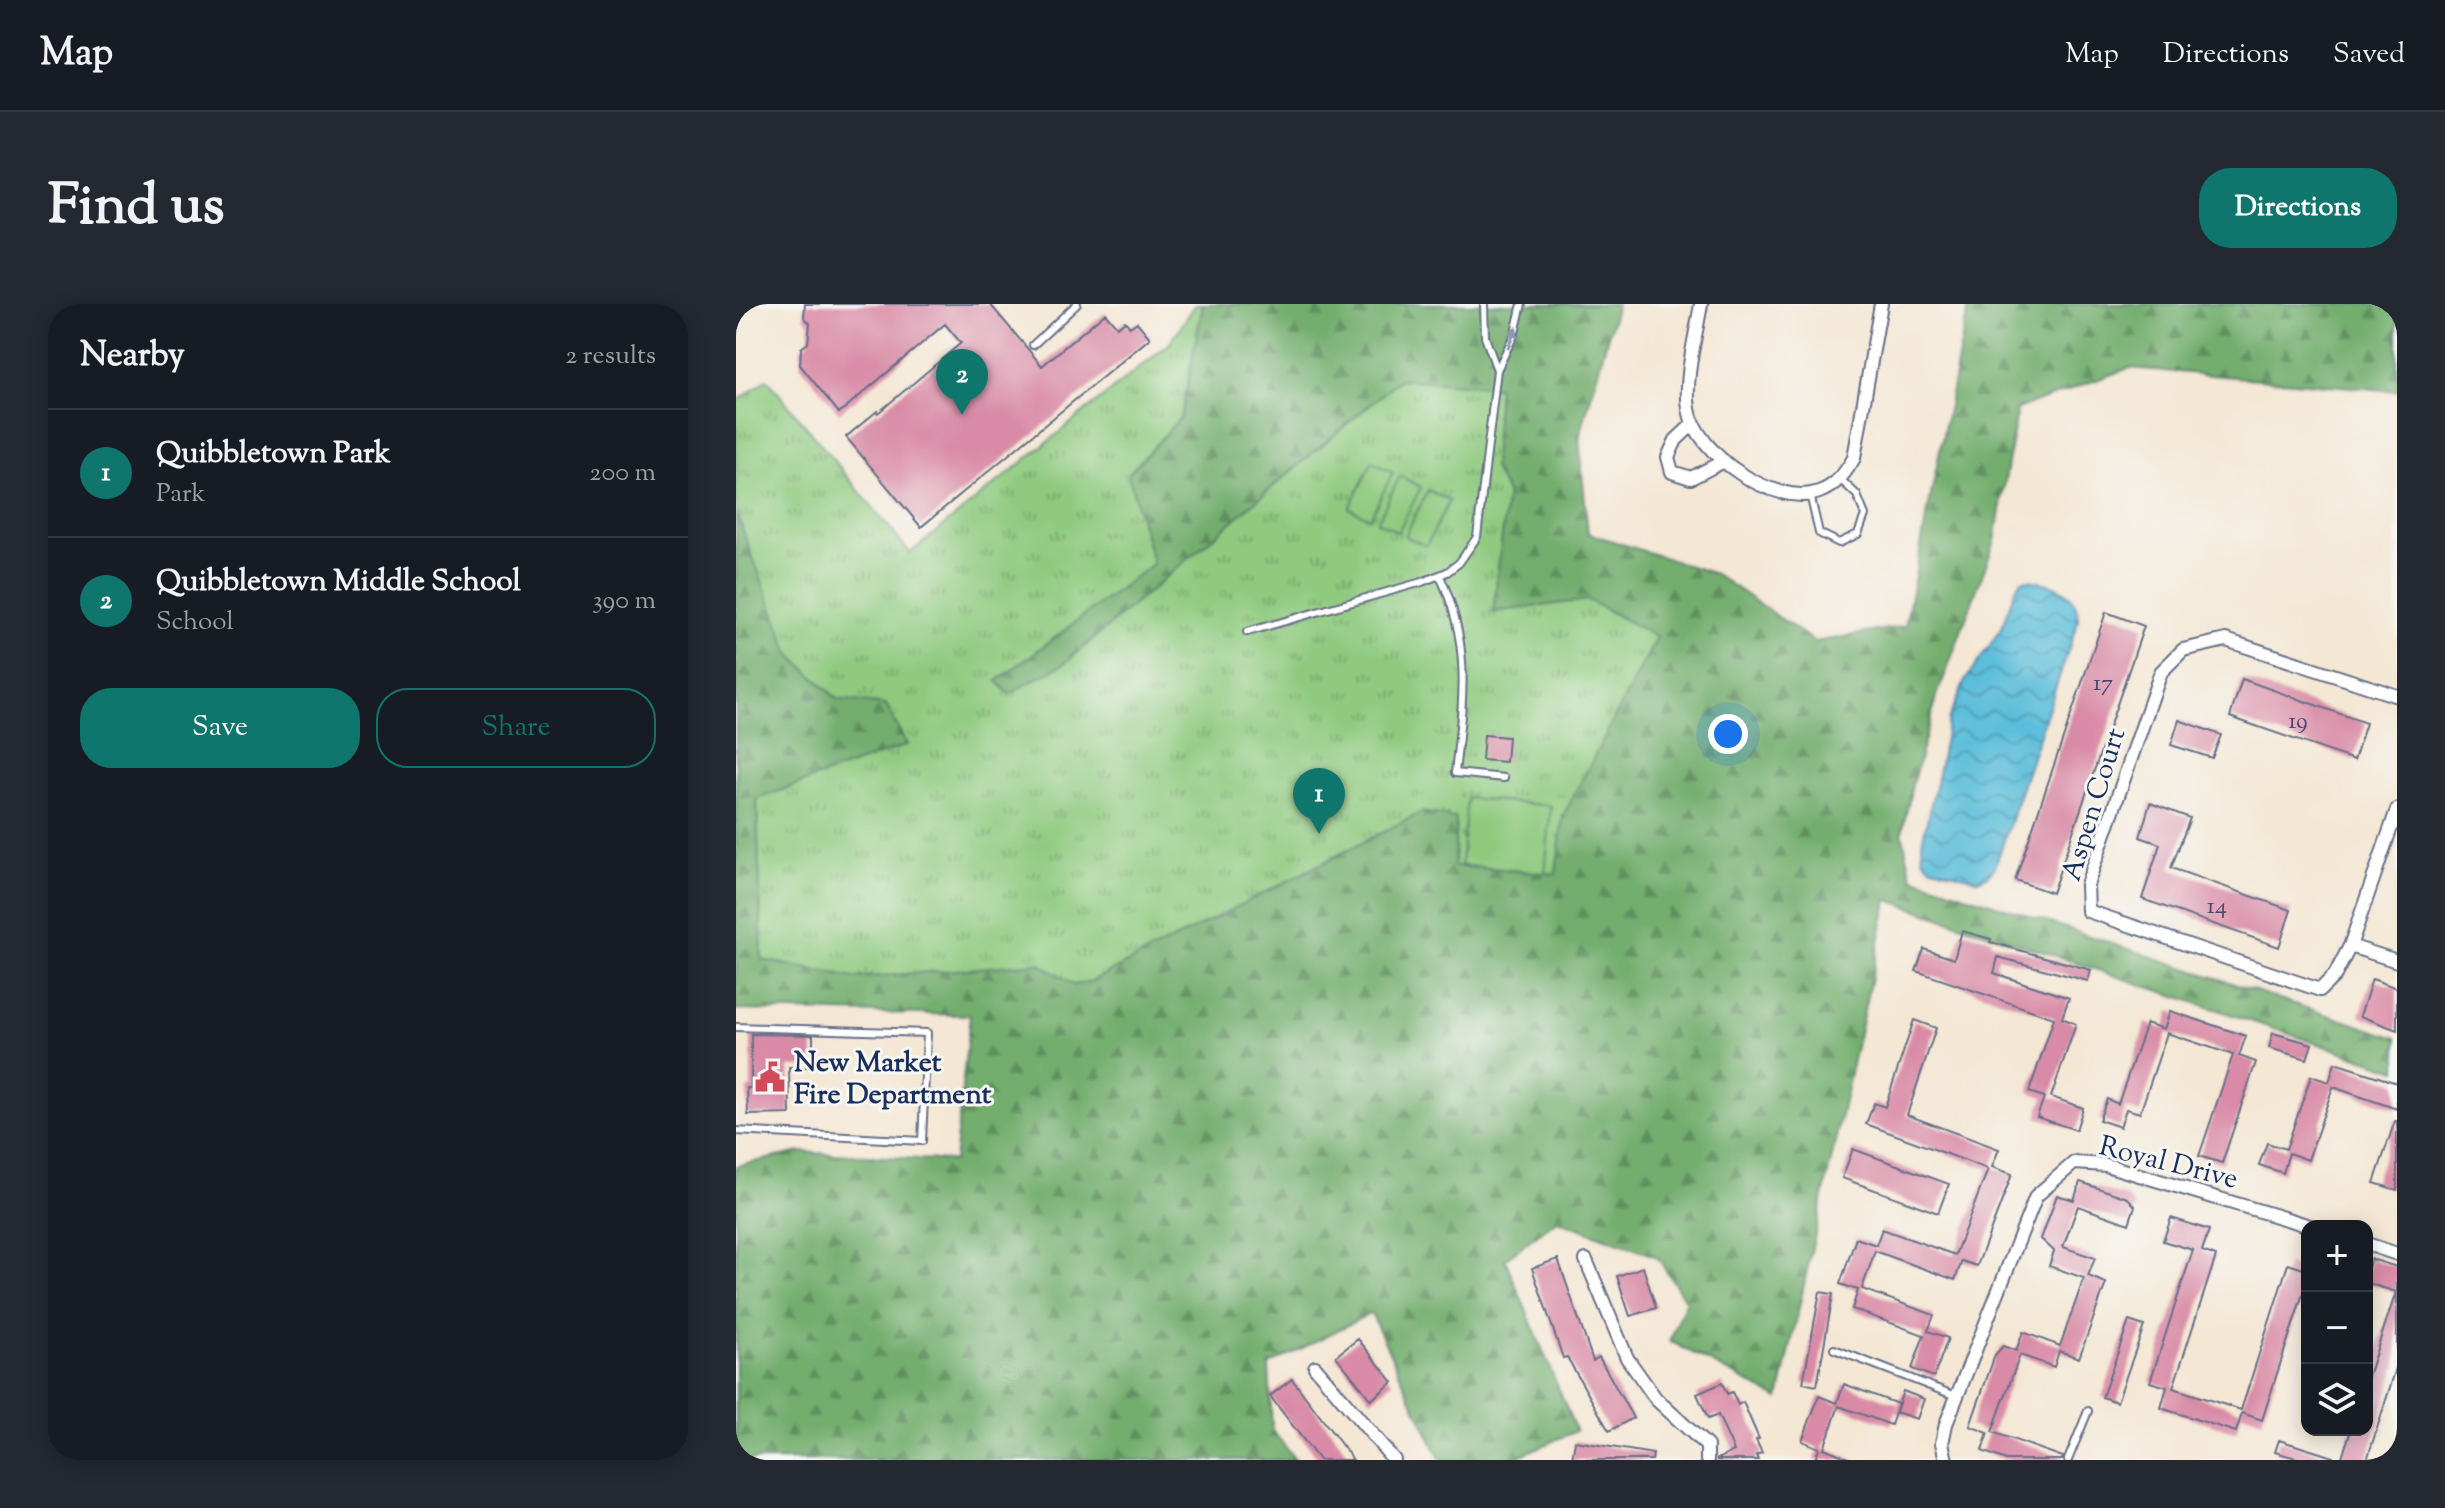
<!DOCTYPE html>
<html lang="en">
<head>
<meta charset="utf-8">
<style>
	:root { --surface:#171b24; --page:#242831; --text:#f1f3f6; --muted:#9ea1a6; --line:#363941; --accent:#0f766e }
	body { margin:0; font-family:"Sorts Mill Goudy",serif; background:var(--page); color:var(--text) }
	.controls { position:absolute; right:24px; bottom:24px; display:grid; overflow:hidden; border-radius:16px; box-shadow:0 4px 20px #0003 }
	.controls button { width:72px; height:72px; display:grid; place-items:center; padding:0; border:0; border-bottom:2px solid var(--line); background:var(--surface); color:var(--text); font:40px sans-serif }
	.you { position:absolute; left:992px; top:430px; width:28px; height:28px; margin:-20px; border:6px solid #fff; border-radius:50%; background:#1a73e8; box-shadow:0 0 0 12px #1a73e833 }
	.badge { display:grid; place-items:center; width:52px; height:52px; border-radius:50%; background:var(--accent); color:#fff; font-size:26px; font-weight:700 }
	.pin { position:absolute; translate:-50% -66px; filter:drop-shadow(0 2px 4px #0008) }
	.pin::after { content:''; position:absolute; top:42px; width:28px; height:24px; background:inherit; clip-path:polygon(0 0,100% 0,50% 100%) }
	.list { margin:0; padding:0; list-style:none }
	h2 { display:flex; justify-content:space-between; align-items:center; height:104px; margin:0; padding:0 32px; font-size:34px }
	h2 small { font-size:26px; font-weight:400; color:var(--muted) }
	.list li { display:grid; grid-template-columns:52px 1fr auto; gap:24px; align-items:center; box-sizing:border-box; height:128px; padding:0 32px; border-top:2px solid var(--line) }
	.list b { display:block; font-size:30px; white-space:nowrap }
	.list p { margin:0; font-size:26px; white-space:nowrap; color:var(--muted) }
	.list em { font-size:26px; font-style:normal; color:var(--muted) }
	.actions { display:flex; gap:16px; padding:24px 32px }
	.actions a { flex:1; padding:18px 0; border:2px solid var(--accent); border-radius:32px; text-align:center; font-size:28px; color:var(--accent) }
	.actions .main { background:var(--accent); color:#fff }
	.icon { flex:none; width:44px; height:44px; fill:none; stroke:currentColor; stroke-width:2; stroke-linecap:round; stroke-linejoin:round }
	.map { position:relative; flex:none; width:1661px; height:1156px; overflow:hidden; border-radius:32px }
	header { display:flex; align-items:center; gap:48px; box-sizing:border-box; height:112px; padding:0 40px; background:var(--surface); border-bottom:2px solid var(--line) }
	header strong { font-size:38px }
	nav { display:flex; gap:44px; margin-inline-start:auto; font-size:28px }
	.intro { display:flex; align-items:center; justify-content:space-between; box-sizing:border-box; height:192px; padding:0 48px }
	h1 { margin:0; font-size:56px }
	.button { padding:20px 36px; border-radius:32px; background:var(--accent); color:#fff; font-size:28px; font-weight:700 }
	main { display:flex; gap:48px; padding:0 48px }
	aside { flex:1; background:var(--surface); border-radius:32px; box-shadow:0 4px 20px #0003 }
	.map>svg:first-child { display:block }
	.grass { fill:url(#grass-tufts); stroke:#557c6e; stroke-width:2 }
	.forest { fill:url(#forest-firs); stroke:#476e66; stroke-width:2 }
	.pitch { fill:#8fca7f; stroke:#557c6e; stroke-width:2 }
	.water { fill:url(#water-waves); stroke:#3c769c; stroke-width:2 }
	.building { fill:#d98aa6 }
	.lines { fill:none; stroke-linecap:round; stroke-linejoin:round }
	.service-casing { stroke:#676f87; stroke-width:10 }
	.minor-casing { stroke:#676f87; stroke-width:16 }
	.service { stroke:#fff; stroke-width:6 }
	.minor { stroke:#fff; stroke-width:12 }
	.oneway { fill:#8d97ae }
	.labels { text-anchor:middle; stroke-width:6; stroke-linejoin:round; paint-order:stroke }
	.number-label { font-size:24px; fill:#4a4670 }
	.street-label { font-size:28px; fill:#1b2f5e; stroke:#f6f6f2 }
	.poi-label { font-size:28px; font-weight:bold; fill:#1b2f5e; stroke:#f6f6f2; text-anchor:start }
</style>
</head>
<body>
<header>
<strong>Map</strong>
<nav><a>Map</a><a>Directions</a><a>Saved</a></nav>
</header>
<div class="intro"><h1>Find us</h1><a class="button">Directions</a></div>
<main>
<aside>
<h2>Nearby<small>2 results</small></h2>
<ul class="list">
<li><span class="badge">1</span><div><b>Quibbletown Park</b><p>Park</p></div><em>200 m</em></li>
<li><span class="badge">2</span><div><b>Quibbletown Middle School</b><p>School</p></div><em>390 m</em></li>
</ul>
<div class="actions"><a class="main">Save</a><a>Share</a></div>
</aside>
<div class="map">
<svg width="1661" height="1156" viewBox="0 0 1661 1156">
	<defs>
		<pattern id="grass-tufts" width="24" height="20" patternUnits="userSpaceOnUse" patternTransform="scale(2)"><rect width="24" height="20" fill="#8fca7f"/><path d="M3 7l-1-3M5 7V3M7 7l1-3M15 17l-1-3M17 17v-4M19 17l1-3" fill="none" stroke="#74a46b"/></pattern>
		<pattern id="forest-firs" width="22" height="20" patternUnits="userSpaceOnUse" patternTransform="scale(2)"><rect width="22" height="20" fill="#73ae6e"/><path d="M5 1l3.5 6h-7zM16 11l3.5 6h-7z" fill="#5e8e5e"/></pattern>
		<pattern id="water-waves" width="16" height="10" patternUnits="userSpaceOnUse" patternTransform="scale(2)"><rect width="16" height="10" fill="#5cbeda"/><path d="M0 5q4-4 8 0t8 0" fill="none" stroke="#4b9bb4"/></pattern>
	</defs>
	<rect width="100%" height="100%" fill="#f6f6f2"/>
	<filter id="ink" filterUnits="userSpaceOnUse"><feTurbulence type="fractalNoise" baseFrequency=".0125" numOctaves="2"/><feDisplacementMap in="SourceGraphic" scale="16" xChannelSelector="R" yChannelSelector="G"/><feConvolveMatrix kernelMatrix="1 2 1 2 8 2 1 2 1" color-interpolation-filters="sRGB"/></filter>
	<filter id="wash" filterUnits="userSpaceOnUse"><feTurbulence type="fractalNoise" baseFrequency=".006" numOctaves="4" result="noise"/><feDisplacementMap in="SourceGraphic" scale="32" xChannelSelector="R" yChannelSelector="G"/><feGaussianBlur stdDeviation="1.8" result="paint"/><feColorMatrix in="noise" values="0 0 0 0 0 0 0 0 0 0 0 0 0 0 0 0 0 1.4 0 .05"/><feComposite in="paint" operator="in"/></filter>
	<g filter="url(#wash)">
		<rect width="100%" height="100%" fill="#f4e7d4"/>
		<path class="grass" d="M460,0h400l-30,245 338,130 -127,580 -765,-264 -233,-6 -18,-29 -4,-161 7,-3 -20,-263 -8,-20v-111l31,-23 143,174 260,-210z"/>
		<path class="forest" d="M467,0h414l-38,135 9,94 127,41 100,68 90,-16 64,-322h428v87l-268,-23 -112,41 -22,132 -58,155 -25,89 -10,48 10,44 485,161v32l-509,-170 -109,499 -109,-58 16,-40 -29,-44 -100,-37 -52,39 71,172 -66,29h-65l-6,-3 -68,-144 -102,52 3,65 24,30h-560v-294l64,-14 154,9 16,-146 -234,-5v-497l54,141 47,45 49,6 21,40 -150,54 5,161 93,18 184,-15 34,22 19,-4 330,-169 34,6 -2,48 102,8 7,-58 94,-179 -69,-37 -95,12 14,-119 -14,-24 5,-82 -98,-8 -335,284 -56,31 -12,-13 156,-117 -25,-90 53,-57z"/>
		<path class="pitch" d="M636,158l21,11 -23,45 -21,-10z
			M664,172l21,11 -23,45 -21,-10z
			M692,186l21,11 -23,45 -21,-10z
			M731,494l84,8 -6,67 -84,-8z"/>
		<path class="water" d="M1292,276c26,3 51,11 50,41l-83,246 -8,9 -9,4 -48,-14 -7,-8 -1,-16 14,-59 13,-65 16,-37 36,-52 14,-39 6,-9z"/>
		<g id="blocks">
			<path class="building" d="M69,0h185l52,62 63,-53 12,14 8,-6 5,6 7,-5 13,16 -229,189 -75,-90 31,-26 1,2 83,-70 -16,-19 -106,89 -39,-48 1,-17 7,-5 2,-20 -6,-6z
				M1370,308l38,14 -92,267 -37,-13z
				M1506,375l124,44 -12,37 -124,-43z
				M1443,416l42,15 -9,23 -41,-13z
				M748,431l24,2 -2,25 -24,-2z
				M1414,499l40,15 -19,50 120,42 -12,37 -137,-48 18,-55 -20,-7z
				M1226,627l29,8 -1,3 101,28 -3,11 -90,-24 -4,16 75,25 -7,20 14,6 -25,73 32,11 -7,22 -39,-13 7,-20 -15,-5 25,-74 -138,-47 8,-22 30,10z
				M1636,675l25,9v42l-37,-14z
				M1434,707l76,25 -7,20 17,6 -34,101 -23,-7 34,-101 -66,-22 -27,80 -14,-4 -6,18 -21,-7 8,-21 11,5 28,-81 18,6z
				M1178,716l22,8 -29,87 92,34 -7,18 20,7 -35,92 -15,-5 -7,19 -80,-29 -13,38 72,26 -6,16 20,7 -14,39 -22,-8 12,-34 -72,-26 6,-19 -18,-6 16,-46 20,7 6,-16 73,26 33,-86 -122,-45 8,-21 11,4z
				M1537,729l39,11 -5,15 -38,-11z
				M15,730l62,1v32h-24l1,47 -42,1 -1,-27h4z
				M1599,759l62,20v26l-64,-22 -25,73 -19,-7 -6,20 -24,-8 8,-22 19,6 25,-73 18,6z
				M1659,817h2v69l-23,-7z
				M1117,845l96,35 -11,29 -96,-35z
				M1344,878l48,16 7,8 -6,18 -51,-18 -15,41 32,11 -7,18 18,7 -27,75 -20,-7 -5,16 -34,-12 -28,77 71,25 -1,3h-56l-24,-9 6,-18 -18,-7 25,-71 8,-9 13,5 7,-19 37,14 24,-68 -35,-12 5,-15 -13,-12 16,-44 17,5z
				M1435,914l38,12 -7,21 14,5 -43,132 68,22 47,-146 19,6v11l-45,139 -20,-7 -6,19 -75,-24 6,-21 -17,-5 43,-132 -30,-9z
				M822,955l35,102 6,-4 34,61 -24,13 -42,-74 -4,1 -31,-90z
				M1635,955l26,8v98l-30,95h-26l10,-30h16v-51l29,-87 -29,-9v-12z
				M907,963l13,41 -26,8 -13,-40z
				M1084,988l13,2 -16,92 -14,-3z
				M1393,1017l15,5 -27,76 -15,-5z
				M622,1035l35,43 -22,18 -35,-44z
				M556,1075l61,81h-34l-49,-64z
				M986,1079l5,11 5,-2 6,13 5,-3 16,37 -3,1 6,13 -6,2 2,5h-42l18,-9 -16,-36 -10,4 -11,-25z
				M1108,1080l54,20 -7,21 -52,-19 -15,42 29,12h-38l4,-12 -17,-7 17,-45 18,7z
				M1167,1087l21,8 -7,20 -21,-7z
				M1543,1136l54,17v3h-30l-28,-8z
				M839,1137l78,13 -1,6h-80z"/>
		</g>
	</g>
	<g filter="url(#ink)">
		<use href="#blocks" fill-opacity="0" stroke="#676f87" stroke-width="2"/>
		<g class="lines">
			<g class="service-casing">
				<path id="service" d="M748,0l1,33 12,33
					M297,41l44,-41
					M1074,190l9,39 20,10 19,-9 7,-19 -8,-20 -17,-16
					M704,272c32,69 23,124 15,197l49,5
					M511,328l175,-50 25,-10 12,-9 18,-26 20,-167 18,-37 7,-29
					M0,723l191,6 -5,108 -186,-10
					M1098,1045l122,47
					M1332,1156l20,-49"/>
			</g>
			<g class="minor-casing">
				<path id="minor" d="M965,0c-5,31 -17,75 -12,105 7,45 86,99 130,83 17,-6 27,-20 35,-34l27,-154
					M958,119l-18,17 -8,17 4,15 19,6 33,-17
					M1661,392l-171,-56 -43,10 -22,22 -74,213 1,26 232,79 15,-15 15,-29 47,-136
					M1614,642l47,15
					M1631,940l30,10
					M850,956l41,98 29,41 51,47v14
					M579,1063l79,93
					M1210,1156l-4,-17 4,-19 90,-228 38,-33 32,2 204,61"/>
			</g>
			<use href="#service" class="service"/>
			<use href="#minor" class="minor"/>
		</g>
		<defs><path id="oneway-solid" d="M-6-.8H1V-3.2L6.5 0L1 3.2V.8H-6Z" transform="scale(2)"/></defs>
		<use class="oneway" href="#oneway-solid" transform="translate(776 34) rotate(-68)"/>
	</g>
	<defs>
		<g id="civic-bare" transform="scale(2.4)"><path d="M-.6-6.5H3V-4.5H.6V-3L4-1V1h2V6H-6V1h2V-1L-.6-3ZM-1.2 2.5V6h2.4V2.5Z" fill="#d1495b" stroke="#f6f6f2" stroke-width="2.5" paint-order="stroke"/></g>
	</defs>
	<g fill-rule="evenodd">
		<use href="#civic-bare" x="34" y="773"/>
	</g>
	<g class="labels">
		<g class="number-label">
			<text x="1367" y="386">17</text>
			<text x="1562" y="424">19</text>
			<text x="1481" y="609">14</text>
		</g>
		<g class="street-label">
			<text transform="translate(1356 500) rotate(-73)" y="10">Aspen Court</text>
			<text transform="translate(1433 857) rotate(14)" y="10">Royal Drive</text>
		</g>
		<g class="poi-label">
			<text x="58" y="767">New Market<tspan x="58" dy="32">Fire Department</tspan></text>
		</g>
	</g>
</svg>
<div class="controls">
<button>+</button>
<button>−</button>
<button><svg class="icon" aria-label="layers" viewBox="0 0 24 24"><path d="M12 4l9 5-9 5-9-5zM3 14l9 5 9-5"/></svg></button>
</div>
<div class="you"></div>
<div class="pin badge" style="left:583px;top:530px">1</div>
<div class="pin badge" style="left:226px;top:111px">2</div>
</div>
</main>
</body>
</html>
